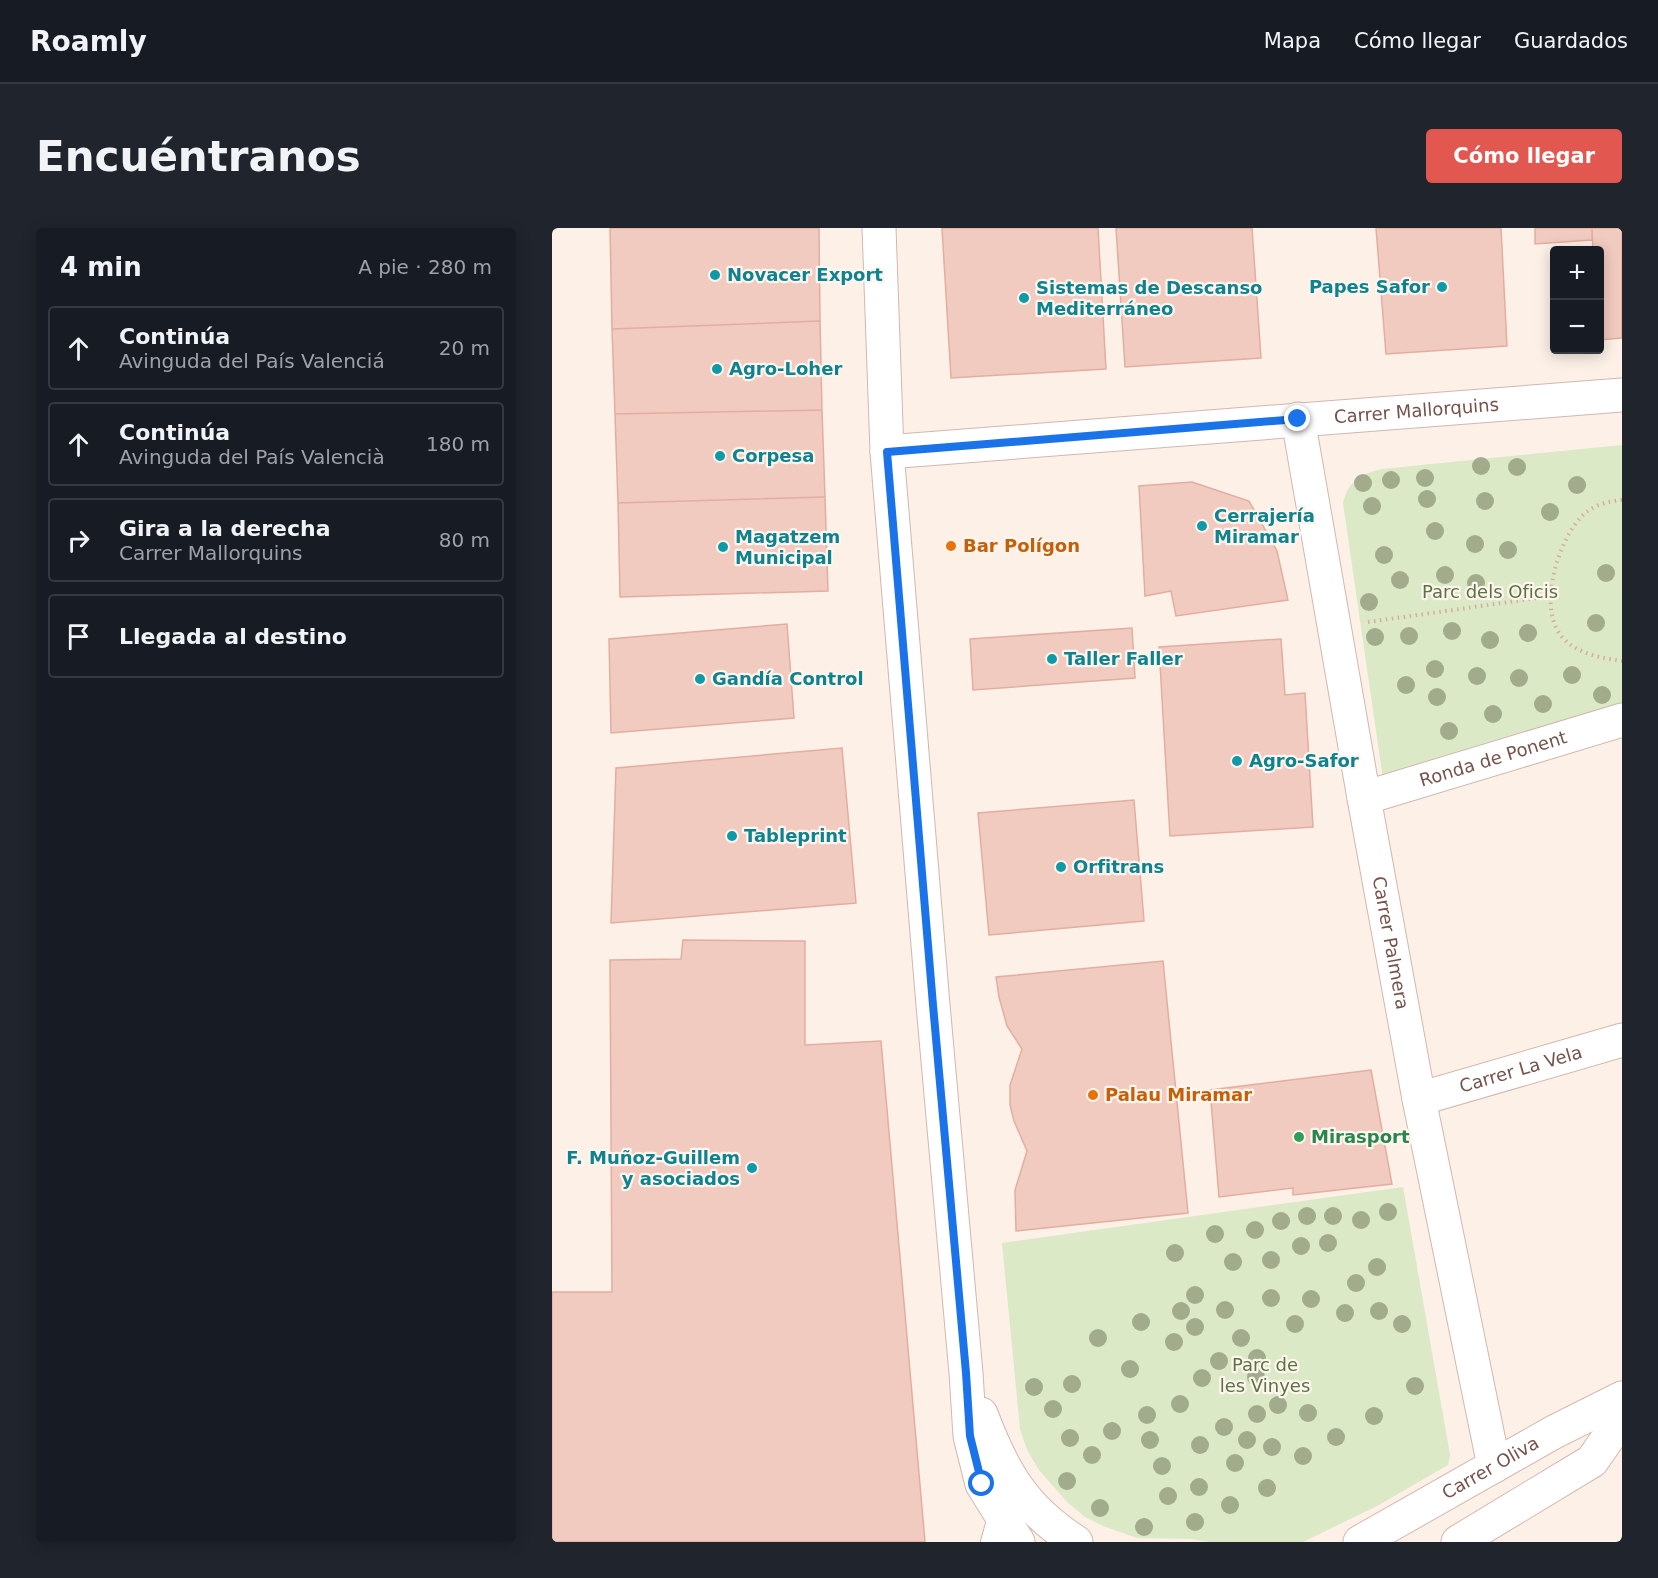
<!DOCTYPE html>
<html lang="es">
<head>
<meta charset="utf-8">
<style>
	:root { --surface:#171b24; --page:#20242c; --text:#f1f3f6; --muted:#9ea1a6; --line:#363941; --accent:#e25750 }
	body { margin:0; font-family:"DejaVu Sans",sans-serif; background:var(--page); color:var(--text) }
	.controls { position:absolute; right:18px; top:18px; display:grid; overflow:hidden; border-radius:6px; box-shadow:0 3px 15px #0003 }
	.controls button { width:54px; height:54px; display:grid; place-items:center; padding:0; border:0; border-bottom:2px solid var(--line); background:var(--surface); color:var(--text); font:30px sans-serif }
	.stop { position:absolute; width:18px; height:18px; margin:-14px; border:4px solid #1a73e8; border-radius:50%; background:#fff }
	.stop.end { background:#1a73e8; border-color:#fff; box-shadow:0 2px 6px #0008 }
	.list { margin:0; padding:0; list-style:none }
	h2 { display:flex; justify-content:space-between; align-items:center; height:78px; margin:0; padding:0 24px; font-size:26px }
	h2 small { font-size:20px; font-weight:400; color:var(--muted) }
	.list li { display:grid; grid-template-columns:39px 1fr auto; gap:18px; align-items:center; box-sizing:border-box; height:84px; margin:0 12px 12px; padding:0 12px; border:2px solid var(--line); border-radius:6px }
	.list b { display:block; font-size:22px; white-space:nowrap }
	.list p { margin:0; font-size:20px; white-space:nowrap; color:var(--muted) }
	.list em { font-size:20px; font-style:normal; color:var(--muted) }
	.icon { flex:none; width:33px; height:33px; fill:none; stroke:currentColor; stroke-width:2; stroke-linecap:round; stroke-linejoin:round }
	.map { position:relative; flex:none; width:1070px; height:1314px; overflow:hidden; border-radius:6px }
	header { display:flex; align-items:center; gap:36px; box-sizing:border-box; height:84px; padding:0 30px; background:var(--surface); border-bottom:2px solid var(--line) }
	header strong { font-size:28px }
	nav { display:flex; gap:33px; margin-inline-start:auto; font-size:21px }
	.intro { display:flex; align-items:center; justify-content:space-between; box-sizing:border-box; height:144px; padding:0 36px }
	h1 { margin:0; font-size:42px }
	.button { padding:15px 27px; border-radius:6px; background:var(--accent); color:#fff; font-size:21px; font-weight:700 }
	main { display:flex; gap:36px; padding:0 36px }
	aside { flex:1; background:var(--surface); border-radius:6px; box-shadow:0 3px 15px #0003 }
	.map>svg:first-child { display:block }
	.green { fill:#dbe9c6 }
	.building { fill:#f1cac0; stroke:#e3aea0; stroke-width:1.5 }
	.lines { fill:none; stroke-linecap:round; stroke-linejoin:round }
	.lane-casing { stroke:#d0b8b0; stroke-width:22 }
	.street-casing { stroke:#d0b8b0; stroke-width:35 }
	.secondary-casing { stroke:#d5b9b0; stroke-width:35 }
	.path { stroke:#d6ada2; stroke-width:4; stroke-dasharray:1.5 4.5; stroke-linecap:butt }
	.lane { stroke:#fff; stroke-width:20 }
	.street { stroke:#fff; stroke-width:33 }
	.secondary { stroke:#fff; stroke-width:33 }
	.tree { fill:#a2ac8c }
	.route { stroke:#1a73e8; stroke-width:8 }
	.culture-dot { fill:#0f9aa8; stroke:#fef5ee; stroke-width:2 }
	.food-dot { fill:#e8710a; stroke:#fef5ee; stroke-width:2 }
	.leisure-dot { fill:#2e9e5b; stroke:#fef5ee; stroke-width:2 }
	.labels { text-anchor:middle; stroke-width:4.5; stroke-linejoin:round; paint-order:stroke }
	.culture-label { font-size:18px; font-weight:bold; fill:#0d838f; stroke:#fef5ee; text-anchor:start }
	.street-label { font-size:18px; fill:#75534c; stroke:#fef5ee }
	.food-label { font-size:18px; font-weight:bold; fill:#c56008; stroke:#fef5ee; text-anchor:start }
	.park-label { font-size:18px; fill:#597441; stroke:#fef5ee }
	.leisure-label { font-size:18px; font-weight:bold; fill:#27864d; stroke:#fef5ee; text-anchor:start }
</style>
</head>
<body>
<header>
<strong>Roamly</strong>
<nav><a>Mapa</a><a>Cómo llegar</a><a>Guardados</a></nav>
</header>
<div class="intro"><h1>Encuéntranos</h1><a class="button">Cómo llegar</a></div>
<main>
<aside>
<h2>4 min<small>A pie · 280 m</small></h2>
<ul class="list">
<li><svg class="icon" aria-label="ahead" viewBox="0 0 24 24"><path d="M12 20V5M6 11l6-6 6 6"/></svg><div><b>Continúa</b><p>Avinguda del País Valenciá</p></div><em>20 m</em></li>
<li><svg class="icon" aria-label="ahead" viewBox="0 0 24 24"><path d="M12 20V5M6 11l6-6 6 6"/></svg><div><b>Continúa</b><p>Avinguda del País Valencià</p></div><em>180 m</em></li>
<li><svg class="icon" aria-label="right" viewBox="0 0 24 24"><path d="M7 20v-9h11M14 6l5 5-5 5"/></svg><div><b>Gira a la derecha</b><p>Carrer Mallorquins</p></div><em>80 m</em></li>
<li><svg class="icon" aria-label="arrive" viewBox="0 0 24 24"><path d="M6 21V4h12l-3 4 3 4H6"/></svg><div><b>Llegada al destino</b></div></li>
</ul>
</aside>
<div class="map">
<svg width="1070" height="1314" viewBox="0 0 1070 1314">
	<rect width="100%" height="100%" fill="#fcf0e7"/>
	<path class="green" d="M1070,217v261l-239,73 -40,-276c5,-22 18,-29 39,-34z
		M851,959l47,268 -2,10 -71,41 -74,36h-93l-19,-3 -54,-1 -34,-12 -18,-9 -18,-15 -28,-32 -12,-20 -7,-21 -18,-186z"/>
	<path class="building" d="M58,0h209l1,93 -208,8z
		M390,0h156l8,141 -155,9z
		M564,0h136l9,130 -136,9z
		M824,0h125l6,118 -121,8z
		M983,0h57v12l-57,4z
		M1040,0h30v110l-22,2v-90h-7z
		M268,93l2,89 -207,4 -3,-85z
		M270,182l3,87 -207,6 -3,-89z
		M640,254l57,19 28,50 11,49 -112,16 -5,-25 -26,5 -6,-110z
		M273,269l3,94 -208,6 -2,-94z
		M235,396l7,94 -183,15 -2,-94z
		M580,400l3,50 -162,12 -3,-51z
		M729,411l4,56 20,-2 8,134 -143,9 -11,-189z
		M290,520l14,155 -245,20 5,-155z
		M582,572l10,121 -155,14 -11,-122z
		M131,712l122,1v104l76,-4 44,501h-373v-250h60l-2,-332 71,-1z
		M611,733l25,252 -172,18 -1,-41 12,-39 -13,-30 -4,-16v-20l12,-36 -15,-23 -8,-29 -3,-20z
		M819,842l21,114 -99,11v-7l-74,9 -9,-107z"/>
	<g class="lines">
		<g class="lane-casing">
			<path id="lane" d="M439,1314l8,-28"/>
		</g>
		<g class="street-casing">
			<g id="street">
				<path d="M327,0l8,224 46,553 33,368 4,63 12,48 36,58"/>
				<path id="s1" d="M746,191l66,379 55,301 75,367"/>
				<path id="s2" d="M335,224l735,-57"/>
				<path id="s3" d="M812,570l258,-78"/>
				<path id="s4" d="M867,871l203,-59"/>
				<path d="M429,1186c22,58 42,94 95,128"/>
				<path d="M906,1314l134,-81 16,-23 6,-17"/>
			</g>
		</g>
		<g class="secondary-casing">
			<g id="secondary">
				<path id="s5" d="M808,1314l194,-110 68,-34"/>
			</g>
		</g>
		<path class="path" d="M1070,272c-13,1 -28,5 -38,14 -26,24 -50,100 -18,127 15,14 37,17 56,20
			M816,394l183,-26"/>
		<use href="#lane" class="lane"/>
		<use href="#street" class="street"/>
		<use href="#secondary" class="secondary"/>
	</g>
	<g class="tree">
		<circle cx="929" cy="238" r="9"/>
		<circle cx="965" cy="239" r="9"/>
		<circle cx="873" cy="250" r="9"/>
		<circle cx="839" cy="252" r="9"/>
		<circle cx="811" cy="255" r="9"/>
		<circle cx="1025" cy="257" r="9"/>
		<circle cx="875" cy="271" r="9"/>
		<circle cx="933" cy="273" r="9"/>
		<circle cx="820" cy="278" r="9"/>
		<circle cx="998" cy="284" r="9"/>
		<circle cx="883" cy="303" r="9"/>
		<circle cx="923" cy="316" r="9"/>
		<circle cx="956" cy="322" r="9"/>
		<circle cx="832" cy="327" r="9"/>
		<circle cx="1054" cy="345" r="9"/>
		<circle cx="893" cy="347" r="9"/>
		<circle cx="848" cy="352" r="9"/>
		<circle cx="924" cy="355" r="9"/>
		<circle cx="817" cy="374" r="9"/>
		<circle cx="1044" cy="395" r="9"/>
		<circle cx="900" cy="403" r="9"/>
		<circle cx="976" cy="405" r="9"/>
		<circle cx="857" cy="408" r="9"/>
		<circle cx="823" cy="409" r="9"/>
		<circle cx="938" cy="412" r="9"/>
		<circle cx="883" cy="441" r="9"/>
		<circle cx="1020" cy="447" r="9"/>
		<circle cx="925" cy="448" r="9"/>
		<circle cx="967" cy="450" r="9"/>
		<circle cx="854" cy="457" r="9"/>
		<circle cx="1050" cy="467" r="9"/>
		<circle cx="885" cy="469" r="9"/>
		<circle cx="991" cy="476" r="9"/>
		<circle cx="941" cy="486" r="9"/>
		<circle cx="897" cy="503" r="9"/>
		<circle cx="836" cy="984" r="9"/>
		<circle cx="755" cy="988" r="9"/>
		<circle cx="781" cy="988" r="9"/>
		<circle cx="809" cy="992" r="9"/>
		<circle cx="729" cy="993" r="9"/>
		<circle cx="703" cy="1002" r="9"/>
		<circle cx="663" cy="1006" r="9"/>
		<circle cx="776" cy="1015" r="9"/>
		<circle cx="749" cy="1018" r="9"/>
		<circle cx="623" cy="1025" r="9"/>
		<circle cx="719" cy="1032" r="9"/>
		<circle cx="681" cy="1034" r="9"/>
		<circle cx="825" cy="1039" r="9"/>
		<circle cx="804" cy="1055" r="9"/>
		<circle cx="643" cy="1067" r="9"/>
		<circle cx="719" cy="1070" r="9"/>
		<circle cx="759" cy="1071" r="9"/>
		<circle cx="673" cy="1082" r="9"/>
		<circle cx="629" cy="1083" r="9"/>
		<circle cx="827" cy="1083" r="9"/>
		<circle cx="793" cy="1085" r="9"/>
		<circle cx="589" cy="1094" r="9"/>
		<circle cx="743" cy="1096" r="9"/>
		<circle cx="850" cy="1096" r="9"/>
		<circle cx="643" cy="1099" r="9"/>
		<circle cx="546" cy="1110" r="9"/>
		<circle cx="689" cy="1110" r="9"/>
		<circle cx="622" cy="1114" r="9"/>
		<circle cx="705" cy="1130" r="9"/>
		<circle cx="667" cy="1133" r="9"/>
		<circle cx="578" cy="1141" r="9"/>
		<circle cx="704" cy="1149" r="9"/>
		<circle cx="650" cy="1150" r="9"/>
		<circle cx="520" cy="1156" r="9"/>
		<circle cx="863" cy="1158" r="9"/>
		<circle cx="482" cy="1159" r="9"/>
		<circle cx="628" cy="1176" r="9"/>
		<circle cx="726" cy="1177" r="9"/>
		<circle cx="501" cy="1181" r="9"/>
		<circle cx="756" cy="1185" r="9"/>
		<circle cx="705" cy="1186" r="9"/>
		<circle cx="595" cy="1187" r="9"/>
		<circle cx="822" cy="1188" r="9"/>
		<circle cx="672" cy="1199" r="9"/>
		<circle cx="560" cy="1203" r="9"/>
		<circle cx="784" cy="1209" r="9"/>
		<circle cx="518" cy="1210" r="9"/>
		<circle cx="598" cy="1212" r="9"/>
		<circle cx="695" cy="1212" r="9"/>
		<circle cx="648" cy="1217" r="9"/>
		<circle cx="720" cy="1219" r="9"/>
		<circle cx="540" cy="1227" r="9"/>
		<circle cx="751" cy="1228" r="9"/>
		<circle cx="683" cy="1235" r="9"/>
		<circle cx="610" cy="1238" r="9"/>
		<circle cx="515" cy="1253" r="9"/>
		<circle cx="647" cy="1259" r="9"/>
		<circle cx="715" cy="1260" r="9"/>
		<circle cx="616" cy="1268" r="9"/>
		<circle cx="678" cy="1277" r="9"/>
		<circle cx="548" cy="1280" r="9"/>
		<circle cx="643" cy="1294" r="9"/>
		<circle cx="592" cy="1299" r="9"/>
	</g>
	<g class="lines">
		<path class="route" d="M430,1256l-12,-48 -4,-63 -33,-368 -46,-553 411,-33"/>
	</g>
	<g class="culture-dot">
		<circle cx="163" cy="47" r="6"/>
		<circle cx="890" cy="59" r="6"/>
		<circle cx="472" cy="70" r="6"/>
		<circle cx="165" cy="141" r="6"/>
		<circle cx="168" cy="228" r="6"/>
		<circle cx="650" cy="298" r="6"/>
		<circle cx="171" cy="319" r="6"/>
		<circle cx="500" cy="431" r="6"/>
		<circle cx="148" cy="451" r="6"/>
		<circle cx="685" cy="533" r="6"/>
		<circle cx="180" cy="608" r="6"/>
		<circle cx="509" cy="639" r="6"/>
		<circle cx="200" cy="940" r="6"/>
	</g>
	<g class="food-dot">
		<circle cx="399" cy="318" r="6"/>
		<circle cx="541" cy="867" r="6"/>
	</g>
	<circle class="leisure-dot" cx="747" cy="909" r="6"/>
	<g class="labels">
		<g class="culture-label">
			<text x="175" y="53">Novacer Export</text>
			<text x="878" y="65" text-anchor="end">Papes Safor</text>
			<text x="484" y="66">Sistemas de Descanso<tspan x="484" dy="21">Mediterráneo</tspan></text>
			<text x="177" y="147">Agro-Loher</text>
			<text x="180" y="234">Corpesa</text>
			<text x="662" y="294">Cerrajería<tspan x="662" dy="21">Miramar</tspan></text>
			<text x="183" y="315">Magatzem<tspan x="183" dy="21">Municipal</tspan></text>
			<text x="512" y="437">Taller Faller</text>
			<text x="160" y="457">Gandía Control</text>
			<text x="697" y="539">Agro-Safor</text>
			<text x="192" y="614">Tableprint</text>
			<text x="521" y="645">Orfitrans</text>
			<text x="188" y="936" text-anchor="end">F. Muñoz-Guillem<tspan x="188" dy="21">y asociados</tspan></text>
		</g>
		<g class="street-label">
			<text dy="6" stroke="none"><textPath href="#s2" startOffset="531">Carrer Mallorquins</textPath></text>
			<text dy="6" stroke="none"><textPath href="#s3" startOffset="135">Ronda de Ponent</textPath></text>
			<text dy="6" stroke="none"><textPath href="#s1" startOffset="532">Carrer Palmera</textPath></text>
			<text dy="6" stroke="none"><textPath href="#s4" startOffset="106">Carrer La Vela</textPath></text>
			<text dy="6" stroke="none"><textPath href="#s5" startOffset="150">Carrer Oliva</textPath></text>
		</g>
		<g class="food-label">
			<text x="411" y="324">Bar Polígon</text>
			<text x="553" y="873">Palau Miramar</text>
		</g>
		<g class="park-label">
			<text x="938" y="370">Parc dels Oficis</text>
			<text x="713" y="1143">Parc de<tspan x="713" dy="21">les Vinyes</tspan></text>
		</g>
		<g class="leisure-label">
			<text x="759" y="915">Mirasport</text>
		</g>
	</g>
</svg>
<div class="controls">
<button>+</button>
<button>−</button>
</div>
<div class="stop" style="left:430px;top:1256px"></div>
<div class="stop end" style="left:746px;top:191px"></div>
</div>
</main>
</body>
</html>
